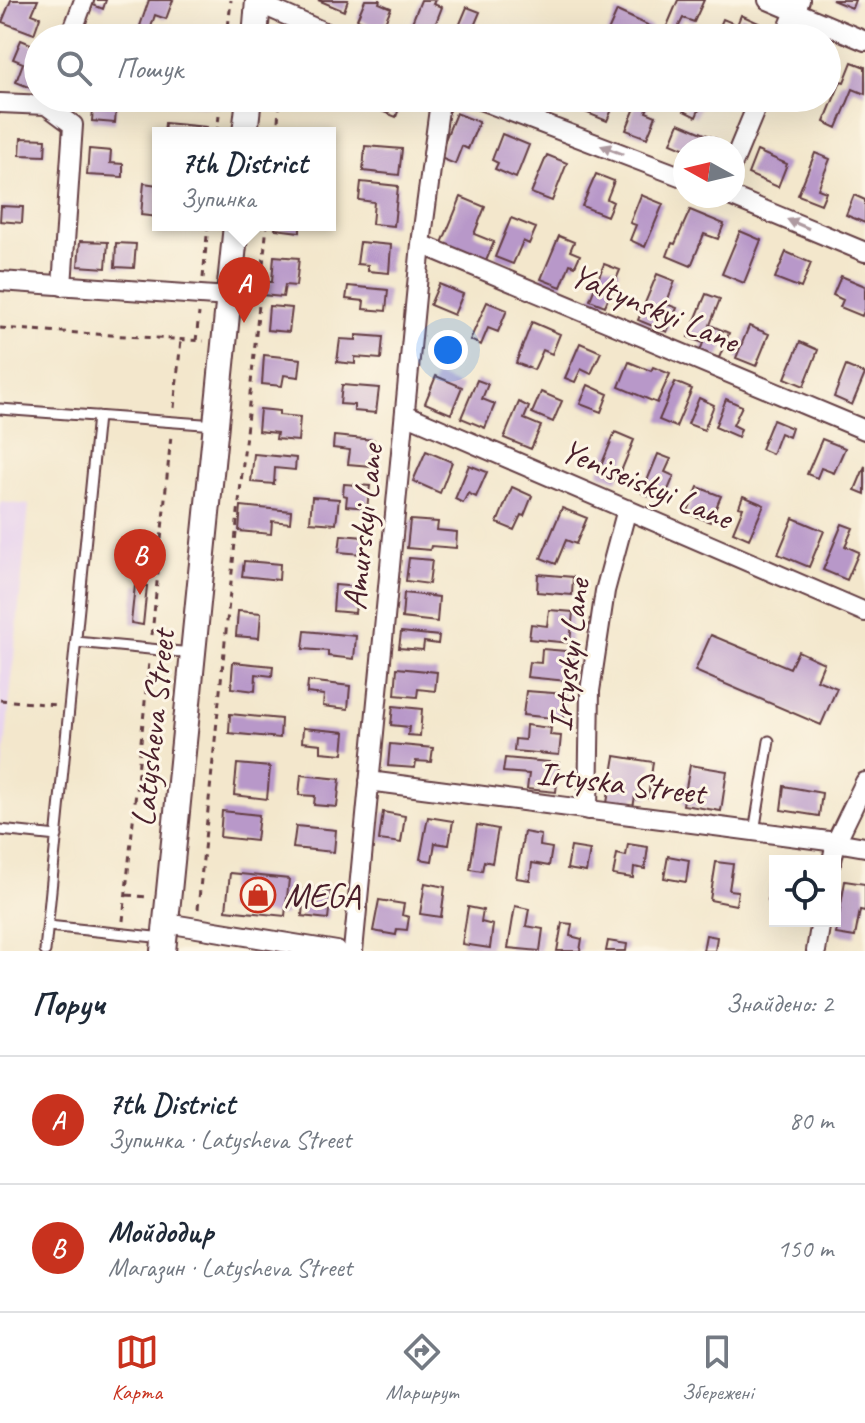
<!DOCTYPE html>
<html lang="uk">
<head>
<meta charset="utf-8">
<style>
	:root { --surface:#fff; --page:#f2f2f3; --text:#1f2937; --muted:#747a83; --line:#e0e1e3; --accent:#c8321e }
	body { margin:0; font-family:Caveat,sans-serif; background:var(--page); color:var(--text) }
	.controls { position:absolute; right:24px; bottom:24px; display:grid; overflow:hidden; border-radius:0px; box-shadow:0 8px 32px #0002 }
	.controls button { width:72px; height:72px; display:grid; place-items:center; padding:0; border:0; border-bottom:2px solid var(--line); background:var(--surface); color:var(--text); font:40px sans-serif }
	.compass { position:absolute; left:673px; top:136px; width:72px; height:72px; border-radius:50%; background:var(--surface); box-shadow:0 8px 32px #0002; rotate:278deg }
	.you { position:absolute; left:448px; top:350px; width:28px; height:28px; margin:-20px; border:6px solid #fff; border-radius:50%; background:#1a73e8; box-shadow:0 0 0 12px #1a73e833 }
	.badge { display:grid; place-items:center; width:52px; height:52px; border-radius:50%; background:var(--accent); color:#fff; font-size:26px; font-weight:700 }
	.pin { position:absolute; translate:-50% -66px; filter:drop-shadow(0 2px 4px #0008) }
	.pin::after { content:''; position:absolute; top:42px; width:28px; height:24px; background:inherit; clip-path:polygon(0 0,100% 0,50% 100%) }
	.popup { position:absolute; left:152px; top:127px; width:184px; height:104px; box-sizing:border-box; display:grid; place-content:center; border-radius:0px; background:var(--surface); filter:drop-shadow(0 2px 6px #0005); font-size:26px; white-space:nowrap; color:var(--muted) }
	.popup b { font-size:30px; color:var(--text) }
	.popup::after { content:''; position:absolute; left:50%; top:100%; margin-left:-16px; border:16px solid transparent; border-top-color:var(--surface) }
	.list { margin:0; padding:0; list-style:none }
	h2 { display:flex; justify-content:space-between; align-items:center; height:104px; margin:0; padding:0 32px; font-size:34px }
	h2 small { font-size:26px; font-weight:400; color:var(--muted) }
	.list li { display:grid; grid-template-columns:52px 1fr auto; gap:24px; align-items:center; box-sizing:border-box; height:128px; padding:0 32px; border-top:2px solid var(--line) }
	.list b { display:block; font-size:30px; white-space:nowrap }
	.list p { margin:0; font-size:26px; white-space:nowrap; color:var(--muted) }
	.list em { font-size:26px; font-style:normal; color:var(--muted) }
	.icon { flex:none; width:44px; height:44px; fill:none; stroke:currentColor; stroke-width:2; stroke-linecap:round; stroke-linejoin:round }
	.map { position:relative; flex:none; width:865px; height:951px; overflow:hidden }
	.search { position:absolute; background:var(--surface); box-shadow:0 8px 32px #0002; left:24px; right:24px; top:24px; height:88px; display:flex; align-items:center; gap:20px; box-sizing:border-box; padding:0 28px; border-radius:44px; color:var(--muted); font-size:30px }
	.sheet { height:360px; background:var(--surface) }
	nav { display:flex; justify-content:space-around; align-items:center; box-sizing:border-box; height:112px; border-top:2px solid var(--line); background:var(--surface); font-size:22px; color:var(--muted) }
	nav a { display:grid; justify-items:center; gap:4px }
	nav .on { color:var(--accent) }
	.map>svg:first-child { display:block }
	.built { fill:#e7d2ef }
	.building { fill:#b898c9 }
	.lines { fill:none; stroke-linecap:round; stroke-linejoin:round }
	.lane-casing { stroke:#633d43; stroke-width:13 }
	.street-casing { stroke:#633d43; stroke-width:22 }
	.secondary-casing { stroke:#633d43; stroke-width:28 }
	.path { stroke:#633d43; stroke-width:3; stroke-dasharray:6 6; stroke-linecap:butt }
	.lane { stroke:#fff; stroke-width:9 }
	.street { stroke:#fff; stroke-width:18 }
	.secondary { stroke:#fff; stroke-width:24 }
	.oneway { fill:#ae9aa0 }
	.labels { text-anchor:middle; stroke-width:6; stroke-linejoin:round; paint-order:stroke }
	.street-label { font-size:34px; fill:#4a1f2b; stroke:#fcf5e5 }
	.poi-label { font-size:34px; fill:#4a1f2b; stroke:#fcf5e5; text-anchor:start }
</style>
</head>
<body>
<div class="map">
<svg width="865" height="951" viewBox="0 0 865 951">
	<rect width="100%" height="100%" fill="#fcf5e5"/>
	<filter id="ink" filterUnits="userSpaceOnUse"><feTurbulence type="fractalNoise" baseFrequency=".0125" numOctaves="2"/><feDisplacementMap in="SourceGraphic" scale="16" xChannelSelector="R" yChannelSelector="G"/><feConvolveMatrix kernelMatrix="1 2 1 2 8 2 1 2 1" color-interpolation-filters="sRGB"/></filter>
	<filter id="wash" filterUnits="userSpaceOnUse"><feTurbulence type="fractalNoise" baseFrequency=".006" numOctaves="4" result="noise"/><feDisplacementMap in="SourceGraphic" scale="32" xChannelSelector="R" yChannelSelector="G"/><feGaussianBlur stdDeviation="1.8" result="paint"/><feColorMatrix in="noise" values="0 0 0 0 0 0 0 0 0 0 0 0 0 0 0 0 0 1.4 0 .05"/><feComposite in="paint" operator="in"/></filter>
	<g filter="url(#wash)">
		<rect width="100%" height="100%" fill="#f3e7cc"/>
		<path class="built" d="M0,502l29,3 -29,294z"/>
		<g id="blocks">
			<path class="building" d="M11,0h27l-6,14 8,3 -6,17 -32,-12z
				M94,0h12l-3,9 -10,-4z
				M149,0h24l-7,19 -11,-4 -5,15 -10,-4z
				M318,0h30l-4,11z
				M365,0h15l-1,3 12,5 -9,21 -25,-10z
				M421,0h14l-2,4 9,3 -12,31h-22l-2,-1z
				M678,0h26l-10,22 -11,-4 -6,12 -10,-4z
				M832,0h23l-3,8z
				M467,7l13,5 -11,26h-15z
				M617,11l35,16 -5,11h-42z
				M741,15l22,10 -6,13h-42l8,-19 14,6z
				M509,28l12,5 -2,5h-14z
				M191,33l26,3 -1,2h-26z
				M21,40l17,7v28l-5,14 -17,-7 7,-19 -10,-4z
				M852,62l13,5v27l-12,-5 -16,39 -13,-6 17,-41 3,1z
				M94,98h23l-2,25 -23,-2z
				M187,98h23v9l-24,-3z
				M369,98h34l-7,19 -30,-12z
				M585,98h32l-10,23 -27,-11z
				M639,98l12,2 -5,12 10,4 -9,22 -21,-8z
				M689,98h15l-8,19 -12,-6z
				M456,113l23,9 -11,27 -6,-3 -7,18 -17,-7z
				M165,123l41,4 -1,6h-41z
				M679,123l40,17 -3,8h-33l-12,-5z
				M502,134l27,11 -13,33 -21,-9 3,-6 -6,-3z
				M21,138l25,1 -1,17 -25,-1z
				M365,146l37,3 -3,26 -36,-4z
				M89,149l22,2 -1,12 13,1v13l-36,-2z
				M757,151l30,13 -9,23 -30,-13z
				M815,153l15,6 -12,30 8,3 -5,12 -23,-9z
				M547,155l20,8 -15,38 -21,-8z
				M596,174l18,7 -7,18 6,3 -6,14 -25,-10z
				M361,182l37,4 -4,40 -22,-2 2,-22 -15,-2z
				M144,183l14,2v32l-17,-2z
				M641,195l22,9 -18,43 -15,-7 6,-15 -6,-2z
				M854,195l11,5v23l-19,-8z
				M461,197l24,10 -11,27 20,8 -8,19 -44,-18z
				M1,206l22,1 -1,16 -22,-2z
				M690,210l34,14 -6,15 -14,-5 -13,32 -24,-10 5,-13 3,1z
				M511,218l25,10 -7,16 -6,-3 -10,23 -18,-7z
				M276,225h24v7l-25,-3z
				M740,231l21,9 -17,43 -22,-9z
				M559,236l15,6 -4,9 10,4 -5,11 -5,-2 -9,23 -20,-8z
				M80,241l28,1 -2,26 -28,-2z
				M360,242l31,3 -2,28 -21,-2v-6l-11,-1z
				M116,243l20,1 -2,24 -19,-1z
				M786,252l25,11 -10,25 -26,-10z
				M274,256l25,2 -3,28 -11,-1 -2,12 -21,-2 1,-13h9z
				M604,264l16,6 -15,36 -15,-6z
				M657,274l18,7 -9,23 11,4 -10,24 -29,-12z
				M841,276l24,10v23l-3,7 -22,-9 3,-7 -10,-5z
				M439,284l24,10 -9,21 -24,-10z
				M348,286l40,4 -2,21 -23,-2 1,-8 -18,-2z
				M706,294l14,5 -10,26 19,8 -10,25 -19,-7 3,-8 -15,-6z
				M487,302l20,8 -9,22 -10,-4 -7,17 -11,-5z
				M269,306l23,2 -3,24 -22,-2z
				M532,322l28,12 -8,20 -9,-4 -9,20 -18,-7z
				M749,326l20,8 -13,32 -20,-8z
				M356,335l27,2 -2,22 -26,-2v7l-18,-2 3,-23 16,1z
				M800,342l18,8 -14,36 -19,-8z
				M580,343l21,9 -10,22 -10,-5 -6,13 -10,-4z
				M264,355l37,4 -2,18 -15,-2 -2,11 -20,-2z
				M629,362l22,9 2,-4 17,7 -13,29 -38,-16z
				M846,366l19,8 -13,31 -18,-8z
				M436,376l26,11 -11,27 -26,-11z
				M477,380l11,4 -6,15 13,5 -10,24 -24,-10z
				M675,382l17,7 -16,38 -17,-7z
				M342,385l37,3 -3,25 -22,-2v-6l-14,-1z
				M588,385l20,9 -7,18 -21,-8z
				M541,392l21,9 -9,21 -21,-9z
				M699,398l15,7 -10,25 -16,-6z
				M726,399l16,7 -9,19 8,4 -3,8 -23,-10z
				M519,402l10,5 -5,12 17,7 -10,23 -27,-11z
				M260,409l19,2v4l21,2 -2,24 -22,-2 1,-6 -19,-2z
				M773,420l19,8 -3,9 -9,-4 -8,21 -11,-5z
				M615,432l19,8 -17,41 -19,-8z
				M334,436l40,4 -3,26 -23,-2 2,-14 -17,-2z
				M822,439l23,9 -11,25 -13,-5 -4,10 -10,-4z
				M426,451l26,11 -12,31 -27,-12z
				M254,454l42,4 -1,12 -20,-2 -1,16 -23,-2z
				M658,454l13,5 -6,13 9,4 -11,26 -21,-9z
				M469,465l18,7 -11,25 -8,-4 -5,10 -8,-4z
				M865,466v28l-10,-4z
				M344,484l26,2 -3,22 -21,-2 1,-10 -4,-1z
				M512,487l20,9 -8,20 -3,-1 -7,15 -17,-7z
				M698,487l23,9 -11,26 -23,-9z
				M743,496l21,9 -15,34 -16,-7 10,-24 -4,-1z
				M312,497l27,2 -3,25 -26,-2z
				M241,506l50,5 -1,12 -18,-2 -1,13 -32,-3z
				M562,508l25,10 -11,26 -10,-4 -10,24 -15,-6z
				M793,518l31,13 -15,36 -31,-13z
				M410,520l28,2 -1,8 20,2 -1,16 -25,-2 -1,4 -23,-2z
				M842,524l11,4 -8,18 14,6 -12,28 -24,-10z
				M341,535l23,2 -2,17 -23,-2z
				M409,558l23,2 -3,24 -23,-3z
				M244,561l36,3 -1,16 -37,-4z
				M538,574l35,3 -1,18 -35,-3z
				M135,585l12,1 -4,39 -12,-2z
				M335,585l23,2 -3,26 -22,-2z
				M404,593l35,4 -2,25 -35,-4z
				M549,610l24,2 -3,31 -41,-4 2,-15 16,2z
				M238,611l23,2 -2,25 -23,-2z
				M305,631l51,5 -2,23 -26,-3v-5l-25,-2z
				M401,632l38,4 -1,8 -14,-2 -1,8 -24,-2z
				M711,635l79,33 8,-17 26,12 -7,17 20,8 -16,37 -126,-54z
				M542,649l35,3 -1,12 -8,-1 -1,18 -40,-4 2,-15 12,1z
				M233,662l40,4 -1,10 -16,-2 -1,17 -24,-3z
				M397,668l40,4 -2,19 -17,-2 -1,8 -22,-2z
				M308,681l42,5 -2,23 -25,-3 1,-11 -17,-2z
				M526,691l40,3 -3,25 -40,-4z
				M393,706l29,3 -2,27 -12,-1 1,-8 -18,-2z
				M230,714l51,5 -1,19 -51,-5z
				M526,725l25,3 -1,7 11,1 -2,19 -45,-4 1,-12 10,1z
				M303,728l42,4 -2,22 -22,-2v-8l-19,-2z
				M390,744l43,4 -2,14 -15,-1 -1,7 -27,-2z
				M615,756l38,6 -5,36 -13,-2 -2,12 -26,-5z
				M505,758l54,5 -3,29 -29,-3 2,-15 -26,-2z
				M237,764l33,3 -3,32 -33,-4z
				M690,765l37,6 -6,40 -38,-6z
				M301,775l39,4 -3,28 -23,-2 1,-9 -16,-1z
				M784,786l38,7 -3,23 -38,-6z
				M222,811l37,4 -3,26 -36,-4z
				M383,812l22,4 -4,27 -22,-3z
				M428,817l25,4 -4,24 -14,-2 -3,18 -12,-2z
				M477,825l21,4 -6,34 -8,-2 -2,10 -12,-2z
				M296,826l40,4 -2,22 -41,-4z
				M524,832l17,3 -1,11 12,2 -3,18 -17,-3 -2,17 -14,-2z
				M628,844l20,3 -3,22 -11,-2 -1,11 -20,-3 4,-21 9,2z
				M571,847l19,3 -4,22 -19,-3z
				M668,856l21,4 -3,22 -22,-4z
				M716,862l17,2 -4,26 9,1 -2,14 -26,-5z
				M230,873l59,6 -4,37 -59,-6z
				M845,881l20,3v27l-5,-1 -5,27 -19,-3z
				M425,883l20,4 -4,30 -21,-3z
				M770,886l5,1v14l-7,-1z
				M304,889l27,3 -3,27 -26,-3z
				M379,900l25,4 -2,11 7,2 -2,13 -10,-1 -1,6 -23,-4z
				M515,906l14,3 -3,17 17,3 -3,22 -32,-3z
				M468,907l15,3 -2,12 12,3 -3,23 -28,-4z
				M562,923l10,1 -2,12 12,3 -2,12h-23z
				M706,935l11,2 -2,14h-12z
				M608,941l19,3 -1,7h-20z"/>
		</g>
	</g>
	<g filter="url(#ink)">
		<use href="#blocks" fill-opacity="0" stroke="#633d43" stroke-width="2"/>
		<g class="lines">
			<g class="lane-casing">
				<path id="lane" d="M0,409l216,16
					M76,642l116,11
					M0,830l57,6
					M754,832l15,-91
					M48,926l116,12
					M45,951l53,-535"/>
			</g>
			<g class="street-casing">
				<path id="street" d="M768,0l97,41
					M258,3l80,35
					M70,38l14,-38
					M784,38l16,-38
					M475,98l210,80
					M0,103l46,2
					M46,105l27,20 -11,161
					M733,163l27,-65
					M730,196l135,56
					M421,244l444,186
					M0,281l229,16
					M405,414l460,198
					M369,781l467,61 29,5
					M588,810l2,-119 15,-100 22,-82
					M832,861l4,-19 29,-60
					M166,923l171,28
					M353,951l68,-707 18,-135v-11
					M816,951l5,-30"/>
			</g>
			<g class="secondary-casing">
				<path id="secondary" d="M255,38l3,-38
					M245,133l4,-35
					M163,951l73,-726"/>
			</g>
			<path class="path" d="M227,38l4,-38
				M217,133l4,-35
				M277,133l3,-35
				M203,278l5,-53
				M0,328l204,13
				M196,341l3,-28
				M174,408l7,-68
				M152,635l19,-200
				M0,700l56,5
				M127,895l21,2
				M198,909l69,-684
				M123,921l26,-259"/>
			<use href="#lane" class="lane"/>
			<use href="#street" class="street"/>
			<use href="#secondary" class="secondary"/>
		</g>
		<defs><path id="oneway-solid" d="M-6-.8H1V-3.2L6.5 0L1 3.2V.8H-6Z" transform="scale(2)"/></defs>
		<g class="oneway">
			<use href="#oneway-solid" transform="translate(612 150) rotate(-159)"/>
			<use href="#oneway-solid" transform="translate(798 224) rotate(-157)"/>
		</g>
	</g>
	<defs>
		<g id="shop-ring" transform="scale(1.8)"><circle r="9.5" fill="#fcf5e5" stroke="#c8321e" stroke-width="1.5"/><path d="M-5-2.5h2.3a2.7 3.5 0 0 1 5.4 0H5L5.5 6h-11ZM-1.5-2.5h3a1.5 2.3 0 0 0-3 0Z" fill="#c8321e"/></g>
	</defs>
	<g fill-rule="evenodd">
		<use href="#shop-ring" x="258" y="895"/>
	</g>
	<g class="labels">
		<g class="street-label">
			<text transform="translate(655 307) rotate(23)" y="12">Yaltynskyi Lane</text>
			<text transform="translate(647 483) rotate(23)" y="12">Yeniseiskyi Lane</text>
			<text transform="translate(362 527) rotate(-84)" y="12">Amurskyi Lane</text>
			<text transform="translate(568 655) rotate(-83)" y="12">Irtyskyi Lane</text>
			<text transform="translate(152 728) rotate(-84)" y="12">Latysheva Street</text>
			<text transform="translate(621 782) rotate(7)" y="12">Irtyska Street</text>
		</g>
		<g class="poi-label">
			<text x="284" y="907">MEGA</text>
		</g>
	</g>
</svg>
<div class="controls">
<button><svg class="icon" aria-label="locate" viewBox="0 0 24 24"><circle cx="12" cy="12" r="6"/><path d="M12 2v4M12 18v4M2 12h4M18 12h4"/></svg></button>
</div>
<svg class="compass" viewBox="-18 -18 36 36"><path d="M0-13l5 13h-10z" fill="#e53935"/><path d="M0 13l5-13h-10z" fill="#747a83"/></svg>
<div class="you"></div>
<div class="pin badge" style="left:244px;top:323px">A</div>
<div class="popup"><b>7th District</b>Зупинка</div>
<div class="pin badge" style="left:140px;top:595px">B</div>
<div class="search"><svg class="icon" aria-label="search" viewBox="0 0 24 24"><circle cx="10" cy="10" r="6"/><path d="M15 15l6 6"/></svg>Пошук</div>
</div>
<section class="sheet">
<h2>Поруч<small>Знайдено: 2</small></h2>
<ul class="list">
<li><span class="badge">A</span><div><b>7th District</b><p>Зупинка · Latysheva Street</p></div><em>80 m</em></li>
<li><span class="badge">B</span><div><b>Мойдодир</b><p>Магазин · Latysheva Street</p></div><em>150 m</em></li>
</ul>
</section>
<nav>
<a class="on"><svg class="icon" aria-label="map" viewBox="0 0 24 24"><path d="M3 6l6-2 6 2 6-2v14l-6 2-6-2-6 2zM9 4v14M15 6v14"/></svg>Карта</a>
<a><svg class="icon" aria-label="directions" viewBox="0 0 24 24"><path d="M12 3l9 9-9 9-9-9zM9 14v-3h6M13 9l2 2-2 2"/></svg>Маршрут</a>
<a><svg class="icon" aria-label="saved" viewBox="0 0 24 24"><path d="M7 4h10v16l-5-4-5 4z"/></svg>Збережені</a>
</nav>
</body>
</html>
